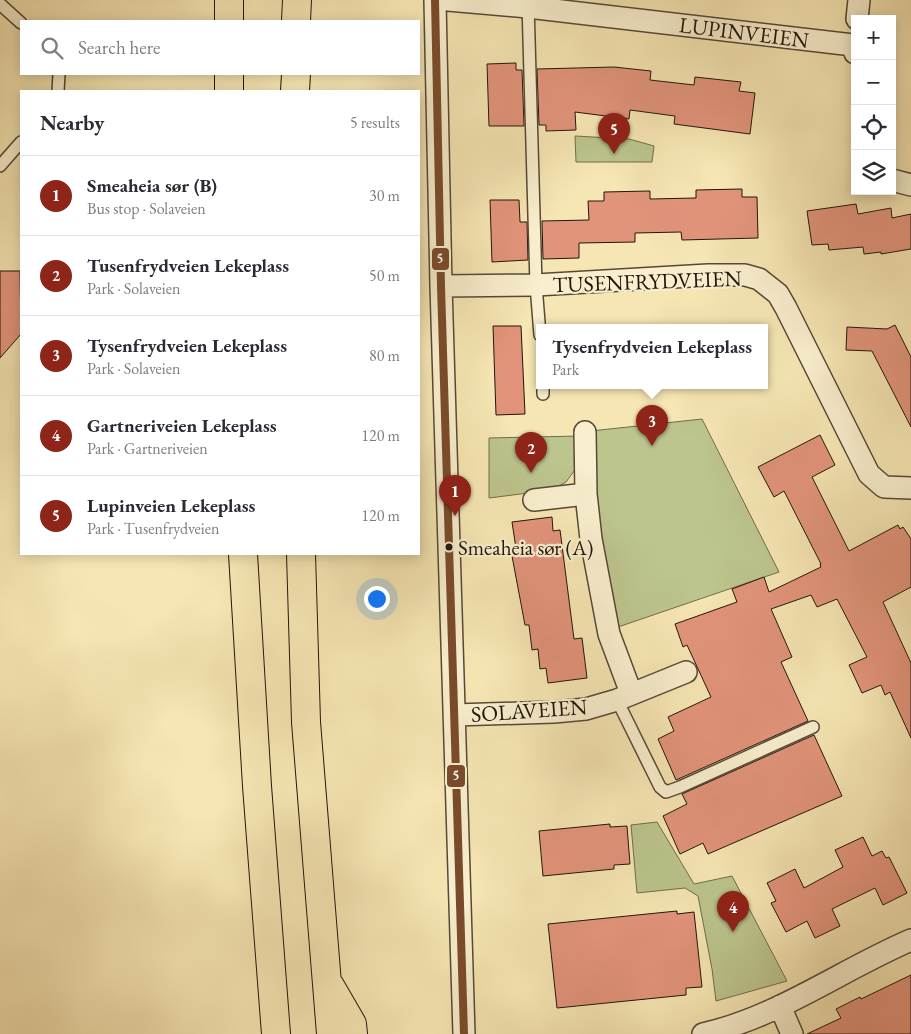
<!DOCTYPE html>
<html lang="en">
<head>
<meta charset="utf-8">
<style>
	:root { --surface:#fff; --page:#f2f2f3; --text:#2b2b33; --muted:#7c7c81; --line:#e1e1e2; --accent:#8f2418 }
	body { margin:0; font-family:"EB Garamond",serif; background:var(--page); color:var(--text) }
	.controls { position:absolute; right:15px; top:15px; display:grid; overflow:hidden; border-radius:0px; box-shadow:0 2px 12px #0003 }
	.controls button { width:45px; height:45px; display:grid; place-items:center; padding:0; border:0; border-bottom:1px solid var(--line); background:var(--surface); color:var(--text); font:25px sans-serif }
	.you { position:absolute; left:376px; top:598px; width:18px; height:18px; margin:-12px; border:4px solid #fff; border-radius:50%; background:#1a73e8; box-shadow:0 0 0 8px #1a73e833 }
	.badge { display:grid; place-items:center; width:32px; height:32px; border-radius:50%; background:var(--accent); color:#fff; font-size:16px; font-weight:700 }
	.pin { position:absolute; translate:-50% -41px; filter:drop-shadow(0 1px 2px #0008) }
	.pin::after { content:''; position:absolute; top:26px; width:18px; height:15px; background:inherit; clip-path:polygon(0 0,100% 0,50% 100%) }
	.popup { position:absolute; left:536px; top:324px; width:232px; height:65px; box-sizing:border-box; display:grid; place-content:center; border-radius:0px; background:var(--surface); filter:drop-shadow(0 1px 4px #0005); font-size:16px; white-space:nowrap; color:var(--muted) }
	.popup b { font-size:19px; color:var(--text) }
	.popup::after { content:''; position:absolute; left:50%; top:100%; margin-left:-10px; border:10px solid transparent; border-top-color:var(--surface) }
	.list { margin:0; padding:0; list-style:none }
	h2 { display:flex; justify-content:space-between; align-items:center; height:65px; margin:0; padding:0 20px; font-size:21px }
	h2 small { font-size:16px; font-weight:400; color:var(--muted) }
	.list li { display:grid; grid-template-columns:32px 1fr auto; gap:15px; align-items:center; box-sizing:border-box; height:80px; padding:0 20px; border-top:1px solid var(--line) }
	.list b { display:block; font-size:19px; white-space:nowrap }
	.list p { margin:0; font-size:16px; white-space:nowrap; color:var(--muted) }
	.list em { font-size:16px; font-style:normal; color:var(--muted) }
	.icon { flex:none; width:28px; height:28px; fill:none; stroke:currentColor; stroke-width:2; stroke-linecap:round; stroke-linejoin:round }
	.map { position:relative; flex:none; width:911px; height:1034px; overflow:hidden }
	.search { position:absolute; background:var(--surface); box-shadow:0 2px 12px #0003; left:20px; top:20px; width:400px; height:55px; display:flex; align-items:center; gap:12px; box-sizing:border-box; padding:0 18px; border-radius:0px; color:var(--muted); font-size:19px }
	.panel { position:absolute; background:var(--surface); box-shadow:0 2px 12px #0003; left:20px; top:90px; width:400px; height:465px; border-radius:0px }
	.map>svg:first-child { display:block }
	.green { fill:#bcc58d; stroke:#6e6d4c }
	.building { fill:#e2947b; stroke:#21150c }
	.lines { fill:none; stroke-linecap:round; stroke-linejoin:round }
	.service-casing { stroke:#564936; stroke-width:14 }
	.minor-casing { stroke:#564936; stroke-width:24 }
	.motorway-casing { stroke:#21150c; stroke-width:30 }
	.service { stroke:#f9efce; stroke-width:11 }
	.minor { stroke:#f9efce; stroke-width:21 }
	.motorway { stroke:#f6e6b3; stroke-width:28 }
	.bus-1-casing { stroke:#f9efce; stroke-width:11 }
	.bus-1 { stroke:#7a4b2a; stroke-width:8 }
	.bus-dot { fill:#21150c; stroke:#f9efce; stroke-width:2 }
	.labels { text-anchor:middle; stroke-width:4.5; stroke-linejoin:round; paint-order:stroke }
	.bus-label { font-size:21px; fill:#21150c; stroke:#f9efce; text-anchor:start }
	.street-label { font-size:22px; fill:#21150c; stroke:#f9efce }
	.line-badge { stroke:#f9efce; stroke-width:2 }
	.badge-label { font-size:14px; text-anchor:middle; font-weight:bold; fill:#fff }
</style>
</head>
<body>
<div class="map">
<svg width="911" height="1034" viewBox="0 0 911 1034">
	<rect width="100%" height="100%" fill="#f6e6b3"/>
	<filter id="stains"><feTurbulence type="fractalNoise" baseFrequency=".004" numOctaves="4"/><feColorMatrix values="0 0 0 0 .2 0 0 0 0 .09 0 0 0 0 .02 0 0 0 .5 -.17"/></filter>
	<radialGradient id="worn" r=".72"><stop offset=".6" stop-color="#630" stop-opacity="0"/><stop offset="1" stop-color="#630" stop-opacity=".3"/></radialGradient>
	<path class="green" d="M575,136l54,3 25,7 -2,16h-76z
		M702,419l77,153 -161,55 -31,-132 4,-64z
		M579,436l1,27 -14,19 -14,8 -63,8v-60z
		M657,822l37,62 38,-8 55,105 -71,20 -4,-32 -14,-73 -13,-8 -48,5 -6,-68z"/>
	<path class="building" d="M516,63v7h6l2,56h-35l-2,-62z
		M614,67l37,4 -1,9 44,5 1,-8 46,5 -2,9 16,2 -5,41 -76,-10 1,-8 -45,-6 -1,9 -54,-7 1,18 -30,1v-6h-7l-2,-56z
		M742,189v8h15l1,41 -76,2 -1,-8 -46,1v9l-56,1v15l-36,1 -1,-38 47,-1 -1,-19h16v-9l46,-1v8l46,-1v-8z
		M490,200h29l1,22h7l1,38 -36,2z
		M856,204l2,10 33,-6 1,10 19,-4v35l-30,5v-2l-17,2 -1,-7 -34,3 -1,-6 -16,1 -5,-34z
		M0,271h20l1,63 -21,24z
		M895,325l16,32v70l-39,-76 -26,-1 1,-23 40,2z
		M493,326h28l4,88 -29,1z
		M820,435l15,30 -23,12 37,74 49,-26 2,4 3,-2 8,12v48l-28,15 28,61v75l-21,-46 -5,3 -4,-10 -19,8 -13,-28 18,-8 -30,-58 -20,8 -6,-12 -40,14 21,48 -11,5 27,59 -132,59 -18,-41 16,-8 -6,-14 43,-20 -24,-52 -4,2 -8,-23 62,-22 -5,-13 32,-12 5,15 52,-25 -1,-3h1l-37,-73 -10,6 -16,-30z
		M552,517l1,14 7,-1 14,109 8,-1 5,40 -39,5 -2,-15 -6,1 -2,-20 -6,1 -3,-25h-4l-13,-69 5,-1 -5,-33z
		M814,735l28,61 -134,58 -5,-11 -23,11 -17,-38 24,-12 -5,-10z
		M610,824v3l17,-1 3,38 -16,1v4l-71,7 -4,-45z
		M863,837l9,19 10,-5 4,7 3,-1 18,36 -24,12 -8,-17 -43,21 8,17 -25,12 -8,-17 -21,11 -15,-29 5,-2 -9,-18 28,-14 9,19 39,-21 -8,-17z
		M677,911v3l17,-2 8,75 -16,1v7l-129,13 -9,-84z
		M911,975v59h-104l34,-16 -5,-9 24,-12 1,2z"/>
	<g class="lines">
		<g class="service-casing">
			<path id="service" d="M0,4l21,19
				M528,4l8,281 4,50
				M58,91l1,-17
				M0,166l21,-24
				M543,385v9
				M617,700l43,87 6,5 14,-5 133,-60"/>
		</g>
		<g class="minor-casing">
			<path id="minor" d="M435,0l6,286 23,748
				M448,0l80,7 325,38 2,8
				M857,19l2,-19
				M892,180l19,5
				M441,286l95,-1 172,-10h37l14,4 19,15 8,14 83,166 15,13 27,1
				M585,432l1,62 5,45 18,95 22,59
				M534,500l52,-6
				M455,715l99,-3 32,-3 31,-9 69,-28
				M780,1006l12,28
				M703,1034c75,-17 138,-64 208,-94"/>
		</g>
		<g class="motorway-casing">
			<path id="motorway" d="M229,21v-21
				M296,21l1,-21
				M229,91v-17
				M295,91l1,-17
				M243,554l14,232 19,248
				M301,554l5,168 25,312
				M330,986l22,38 1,10"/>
		</g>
		<use href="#service" class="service"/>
		<use href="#minor" class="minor"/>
		<use href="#motorway" class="motorway"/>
		<g class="bus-1-casing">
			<path id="bus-1" d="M435,0l6,286 23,748"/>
		</g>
		<use href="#bus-1" class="bus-1"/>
	</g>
	<circle class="bus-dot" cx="449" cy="547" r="4.5"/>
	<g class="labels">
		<g class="bus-label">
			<text x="458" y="555">Smeaheia sør (A)</text>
		</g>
		<g class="street-label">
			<text transform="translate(744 32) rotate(7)" y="8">LUPINVEIEN</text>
			<text transform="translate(647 281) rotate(-2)" y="8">TUSENFRYDVEIEN</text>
			<text transform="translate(529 710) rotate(-4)" y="8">SOLAVEIEN</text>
		</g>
	</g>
	<g class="line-badge">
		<rect x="431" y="247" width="19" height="24" rx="5" fill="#7a4b2a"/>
		<rect x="446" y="764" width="20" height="24" rx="5" fill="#7a4b2a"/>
	</g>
	<g class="badge-label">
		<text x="440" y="263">5</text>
		<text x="456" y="780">5</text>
	</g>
	<rect width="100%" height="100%" filter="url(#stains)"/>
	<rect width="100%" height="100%" fill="url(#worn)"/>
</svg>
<div class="controls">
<button>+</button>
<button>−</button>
<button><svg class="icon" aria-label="locate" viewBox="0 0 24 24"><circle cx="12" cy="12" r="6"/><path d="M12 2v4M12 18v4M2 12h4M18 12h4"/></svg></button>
<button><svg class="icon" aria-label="layers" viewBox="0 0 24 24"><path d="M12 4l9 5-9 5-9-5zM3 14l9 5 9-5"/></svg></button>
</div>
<div class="you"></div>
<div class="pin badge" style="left:455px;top:516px">1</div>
<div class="pin badge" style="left:531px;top:473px">2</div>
<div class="pin badge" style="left:652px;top:446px">3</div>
<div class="popup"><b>Tysenfrydveien Lekeplass</b>Park</div>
<div class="pin badge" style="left:733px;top:932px">4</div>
<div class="pin badge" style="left:614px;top:154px">5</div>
<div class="search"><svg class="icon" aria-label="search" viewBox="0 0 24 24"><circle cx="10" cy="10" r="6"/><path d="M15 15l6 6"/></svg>Search here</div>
<section class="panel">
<h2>Nearby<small>5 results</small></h2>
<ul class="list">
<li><span class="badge">1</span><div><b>Smeaheia sør (B)</b><p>Bus stop · Solaveien</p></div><em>30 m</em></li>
<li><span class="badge">2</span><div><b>Tusenfrydveien Lekeplass</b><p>Park · Solaveien</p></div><em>50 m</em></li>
<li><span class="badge">3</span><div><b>Tysenfrydveien Lekeplass</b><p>Park · Solaveien</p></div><em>80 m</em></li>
<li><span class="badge">4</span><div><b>Gartneriveien Lekeplass</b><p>Park · Gartneriveien</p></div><em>120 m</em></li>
<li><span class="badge">5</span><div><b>Lupinveien Lekeplass</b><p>Park · Tusenfrydveien</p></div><em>120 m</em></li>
</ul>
</section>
</div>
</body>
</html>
